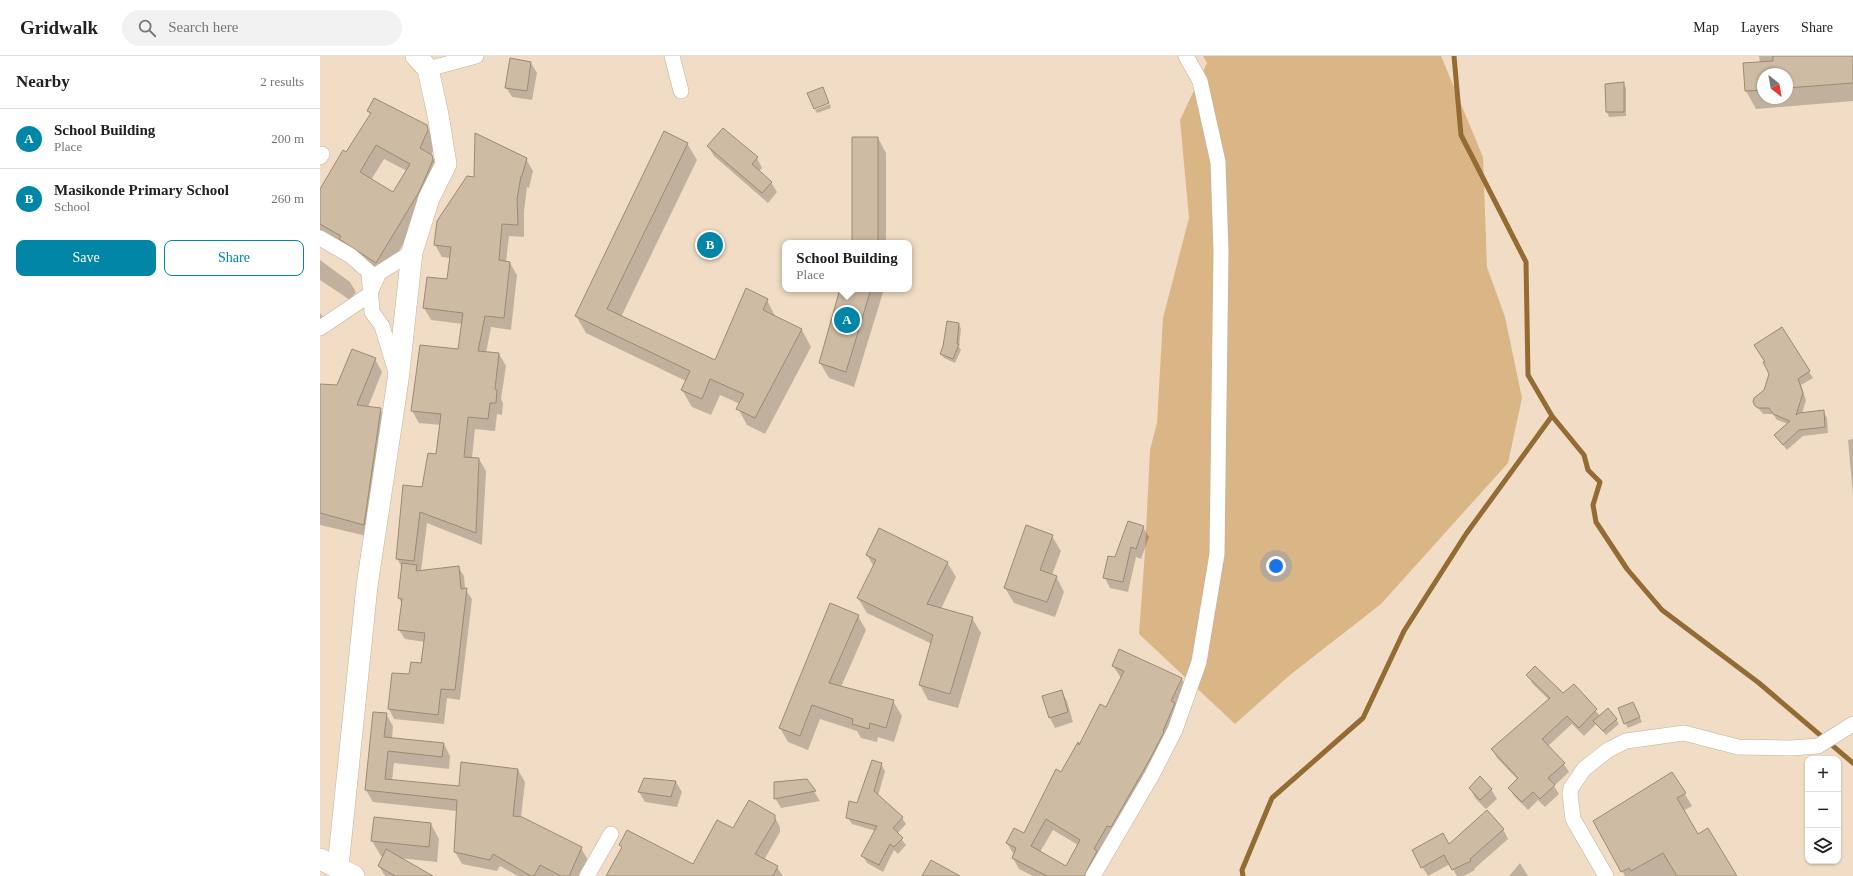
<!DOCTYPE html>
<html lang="en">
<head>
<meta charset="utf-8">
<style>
	:root { --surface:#fff; --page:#f2f2f2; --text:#222; --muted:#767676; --line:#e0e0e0; --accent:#0186a8 }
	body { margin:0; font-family:Georgia,serif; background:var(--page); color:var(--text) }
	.controls { position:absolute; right:12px; bottom:12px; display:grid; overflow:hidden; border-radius:8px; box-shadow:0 1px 3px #0004 }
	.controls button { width:36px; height:36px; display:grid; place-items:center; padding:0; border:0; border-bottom:1px solid var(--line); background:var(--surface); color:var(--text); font:20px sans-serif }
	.compass { position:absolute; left:1437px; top:12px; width:36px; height:36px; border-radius:50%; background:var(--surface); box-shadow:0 1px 3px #0004; rotate:149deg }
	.you { position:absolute; left:956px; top:510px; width:14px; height:14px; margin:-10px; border:3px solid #fff; border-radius:50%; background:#1a73e8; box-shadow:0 0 0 6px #1a73e833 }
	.badge { display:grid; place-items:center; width:26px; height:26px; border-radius:50%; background:var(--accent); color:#fff; font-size:13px; font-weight:700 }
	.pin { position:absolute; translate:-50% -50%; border:2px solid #fff; box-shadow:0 1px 4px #0006 }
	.popup { position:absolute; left:462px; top:184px; width:130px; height:52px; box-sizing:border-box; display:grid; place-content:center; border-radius:8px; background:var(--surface); filter:drop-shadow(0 1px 3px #0005); font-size:13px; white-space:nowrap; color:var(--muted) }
	.popup b { font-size:15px; color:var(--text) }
	.popup::after { content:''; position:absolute; left:50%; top:100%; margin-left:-8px; border:8px solid transparent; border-top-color:var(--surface) }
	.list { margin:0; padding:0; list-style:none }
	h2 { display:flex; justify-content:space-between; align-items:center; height:52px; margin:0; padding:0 16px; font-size:17px }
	h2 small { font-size:13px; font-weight:400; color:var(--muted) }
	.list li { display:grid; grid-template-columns:26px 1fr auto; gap:12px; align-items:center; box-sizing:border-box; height:60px; padding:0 16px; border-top:1px solid var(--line) }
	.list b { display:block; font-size:15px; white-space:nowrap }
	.list p { margin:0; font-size:13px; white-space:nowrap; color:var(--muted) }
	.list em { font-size:13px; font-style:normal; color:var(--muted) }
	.actions { display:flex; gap:8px; padding:12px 16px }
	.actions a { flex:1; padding:9px 0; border:1px solid var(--accent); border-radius:8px; text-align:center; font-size:14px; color:var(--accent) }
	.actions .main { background:var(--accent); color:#fff }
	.icon { flex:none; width:22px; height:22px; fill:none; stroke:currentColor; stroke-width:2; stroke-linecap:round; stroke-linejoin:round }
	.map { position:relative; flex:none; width:1533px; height:820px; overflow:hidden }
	header { display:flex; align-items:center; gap:24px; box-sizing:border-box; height:56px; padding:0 20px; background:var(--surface); border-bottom:1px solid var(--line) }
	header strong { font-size:19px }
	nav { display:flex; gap:22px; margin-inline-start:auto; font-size:14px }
	.search { width:280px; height:36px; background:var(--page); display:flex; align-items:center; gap:10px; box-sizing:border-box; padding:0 14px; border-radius:22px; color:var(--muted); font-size:15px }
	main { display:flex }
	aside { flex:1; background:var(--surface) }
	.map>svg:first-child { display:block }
	.green { fill:#dab686 }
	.shadow { fill:#0003; fill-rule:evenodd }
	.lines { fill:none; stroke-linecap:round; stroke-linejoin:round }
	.stream { stroke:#946b33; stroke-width:5 }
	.building { fill:#cebba4; stroke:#9b8a73; fill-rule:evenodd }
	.street-casing { stroke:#c4b19a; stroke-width:16 }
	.secondary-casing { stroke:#c4b19a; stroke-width:22 }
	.street { stroke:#fff; stroke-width:15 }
	.secondary { stroke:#fff; stroke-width:21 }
</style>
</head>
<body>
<header>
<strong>Gridwalk</strong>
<div class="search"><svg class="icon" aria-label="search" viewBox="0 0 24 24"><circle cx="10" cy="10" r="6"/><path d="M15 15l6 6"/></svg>Search here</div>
<nav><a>Map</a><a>Layers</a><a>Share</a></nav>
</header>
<main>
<aside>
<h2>Nearby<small>2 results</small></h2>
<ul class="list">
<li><span class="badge">A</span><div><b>School Building</b><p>Place</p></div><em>200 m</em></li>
<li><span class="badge">B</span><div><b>Masikonde Primary School</b><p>School</p></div><em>260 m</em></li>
</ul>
<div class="actions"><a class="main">Save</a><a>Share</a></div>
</aside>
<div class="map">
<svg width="1533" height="820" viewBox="0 0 1533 820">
	<rect width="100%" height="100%" fill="#f1ddc5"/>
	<path class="green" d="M883,0h238l42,101 4,110 18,50 17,81 -14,65 -127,141 -91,71 -55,49 -96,-90 6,-83 5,-101 7,-27 6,-105 26,-100 -9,-98 27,-57z"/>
	<path class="shadow" d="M1439,0h94v45l-97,8 -10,-18 -2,-27 16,-1zM1443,18h24v24h-24z
		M211,7l6,10 -5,27 -20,-3 -6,-10z
		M1303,27l3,5v28l-17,1 -2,-5z
		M510,48l1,4 -14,5 -2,-3z
		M48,55l59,15 9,19 -5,10 9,15 -14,36 -42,70 -64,-43v-42l51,-76zM64,103l23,12 -13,22 -23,-13z
		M558,82l8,15v90h-33z
		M367,87l10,17 -76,157 94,45 52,-62 9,18 26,12 9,17 -46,87 -18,-9 -9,-17 2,-4 -20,-9 -9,20 -19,-8 -10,-17 4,-9 -100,-48 -10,-17z
		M388,90l49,12 5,10 -3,4 12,10 6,10 -9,11 -54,-47z
		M206,103l7,12 -4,17 -2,-1 -3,25v25l-15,-1 -3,26 4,1 7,12 -6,55 -20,-3 -5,26 13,1 7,12 -5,33 2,4 -1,12 -5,-1 -2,17 -20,-2 -3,29 7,1 7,12 -4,74 -55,-22 -6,48 37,-4 6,9 1,13 7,10 -12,101 -13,-2 -3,26 -50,-5 -5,-10 4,-35 17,1 12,-11 3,-22 -20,-3 -6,-9 3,-26 -3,-6 3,-30 -5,-10 25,-70 15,-33 4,-30 -22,-2 -7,-12 47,-61 4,-26 -32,-4 -7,-12 24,-28 3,-22 -9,-1 -7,-12 40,-67z
		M0,204l30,22 6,10 -6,8 -30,-20z
		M521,233h43l-30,98 -25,-9 -9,-15z
		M0,257l7,10 -7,8z
		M639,268l2,5 -2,18 2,3 -6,13 -11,-5 -3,-4z
		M1461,272l32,50 -12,7 5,15 -4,14 21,-3 4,7 1,15 -25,3 -16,14 -12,-15 13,-11 -11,-4 -4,-6h-10l-7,-9 9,-14 6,-17 -5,-12z
		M55,303l7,13 -14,35 12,2 7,13 -16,115 -51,-12v-140l18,1z
		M1533,383v56l-5,-55z
		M823,471l6,10 -8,22 -5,-2 -8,35 -18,-4 -5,-10 11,-20z
		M732,480l9,15 -9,24 4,1 8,16 -9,25 -41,-14 -9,-15z
		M547,499l80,7 9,15 -15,32 31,9 9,15 -23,75 -30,-8 -8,-15 12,-41 -65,-31 -9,-15 16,-31z
		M538,560l8,14 -25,57 52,14 9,15 -8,26 -16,-5 -1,5 -16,-4 -4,-7 -37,-12 -12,31 -20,-8 -8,-14z
		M793,610l69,13 6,11 -93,186h-62l-14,-7 -6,-11 1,-3 -7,-12 17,-8 38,-62 44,-64 15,-31zM733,774l25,15 -12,22 -26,-15z
		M1208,619l35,20 11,-10 26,31 16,3 3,5 -13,11 -10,-11 -12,12 -12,-12 -24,22 16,18 5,8 -15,14 5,8 -14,13 -7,-7 -10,10 -14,-14 -5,-8 9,-8 -21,-22 -5,-9 57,-49 -17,-17z
		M741,635l6,10 6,21 -18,6 -5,-10z
		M1315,651l7,15 -14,6 -3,-5z
		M66,658l7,12 -1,13 52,5 6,12 -1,13 -55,-6 -2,18 67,7 59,-18 7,12 -4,36 60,30 7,12 -7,16h-63l-18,-10 -3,5 -35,-7 -7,-12 2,-41 -84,-9 -7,-12z
		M561,708l4,7 -7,25 24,22 4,6 -9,10 9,11 -8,9 -4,-4 -11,22 -16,-9 -4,-7 13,-25 -24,-7 -4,-6 10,-13z
		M1352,717l20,33 -9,5 15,25 39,40h-112l-31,-55z
		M324,723l32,3 6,10 -5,15 -32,-5 -6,-10z
		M487,724l13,21 -39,7 -6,-10z
		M1150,732l21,1 6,10 -11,10 -11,-11z
		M454,760l6,11v5l-16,28 13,7 6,9h-176l15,-28 -2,-3 73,20 40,-36z
		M111,768l8,15 -2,23 -38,-4 28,18h-42l-6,-10 5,-10h-3l-9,-15z
		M1183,773l5,10 -34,30 1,1 -11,6h-7l-7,-12 -22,12 -6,-9 27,-21z
		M1200,807l8,13h-19z"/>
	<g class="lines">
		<path class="stream" d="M1134,0l7,79 65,127 2,113 24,41 32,39 4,15 12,12 -7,23 3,17 31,47 35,41 97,73 94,80
			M923,820l-1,-6 30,-72 91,-80 41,-87 62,-97 86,-118"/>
	</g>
	<path class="building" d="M1453,0h80v27l-66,5v-14h-24v16l-18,1 -2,-28 30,-2z
		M190,2l21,4 -4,29 -22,-3z
		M1304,26v30h-18l-1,-28z
		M503,31l6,16 -15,6 -7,-16z
		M54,42l53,27 1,5 -8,18 12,7 1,5 -14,32 -43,71 -37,-24 2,-3 -21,-12v-35l23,-39 3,2 25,-39 -4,-2zM56,89l34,19 -17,28 -33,-20z
		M403,72l35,29 -6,7 20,18 -10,11 -55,-47z
		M344,75l24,12 -81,166 108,51 31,-72 22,11 -5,11 39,19 -47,89 -19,-9 8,-15 -34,-15 -8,20 -21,-9 9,-19 -115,-55z
		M155,77l52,25 -5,18h-1l-4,23 1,26 -16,-1 -3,36 11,2 -6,56 -19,-2 -7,35 21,2 -4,36 2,1 -1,13h-6l-2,16 -20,-2 -4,40 15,1 -3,75 -56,-21 -6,49 -18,-2 7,-74 19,2 6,-34 8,1 5,-40 -30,-3 9,-66 38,4 5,-36 -40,-5 4,-31 20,2 4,-32 -17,-2 3,-24 30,-45 7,1z
		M532,81h26v106h-26z
		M520,233h31l-25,83 -27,-9z
		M627,265l12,2 -2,21h2l-6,15 -13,-5 3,-8z
		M1462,271l28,44 -12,8 5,14 -7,22 3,-2 25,-3 1,17 -26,3 -16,15 -9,-10 16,-14 -17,-7 -4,-6h-11l-3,-2 -2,-4 1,-4 10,-8 5,-16 -6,-12h2l-11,-17z
		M32,293l24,9 -19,47 24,3 -17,117 -44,-12v-129l17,1z
		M808,465l16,5 -8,23 -5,-2 -8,35 -20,-4 5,-22 7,1z
		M706,469l27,10 -13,35 17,6 -10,26 -43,-14z
		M559,472l69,34 -21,42 46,13 -23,77 -31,-9 14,-50 -76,-37 19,-38 -10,-5z
		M82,507l15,2 -1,6 43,-5 2,23 6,-1 -12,102 -14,-1 -3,26 -50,-6 4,-36 17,1 2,-12 10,1 4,-30 -27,-3 4,-31 -4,-1z
		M510,547l29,12 -30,68 65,17 -8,28 -16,-5 -1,6 -17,-5 1,-5 -41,-14 -12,31 -21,-8z
		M799,593l63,29 -11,23 4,2 -12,28 1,1 -14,27 -39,68 -4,-1 -13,23 3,2 -13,25h-37l-35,-18 4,-10 -10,-5 8,-15 10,5 32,-64 5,3 17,-30 1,3 21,-41 6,3 18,-36 -12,-5zM726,763l34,21 -14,26 -35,-20z
		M1215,610l28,27 11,-9 23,25 -18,19 -12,-12 -25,23 23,24 -17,15 7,7 -15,14 -7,-7 -11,10 -14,-14 10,-10 -27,-29 59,-51 -24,-23z
		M742,634l6,22 -19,6 -7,-22z
		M1313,646l7,15 -16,7 -6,-16z
		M1288,652l9,11 -14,12 -10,-10z
		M53,656l14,1 -3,24 60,6 -2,14 -54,-6 -3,28 74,7 2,-24 57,7 -5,47 9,1 60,30 -13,29h-8l-21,-11 -6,11h-3l-38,-22 -3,6 -36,-8 3,-52 -92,-10z
		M552,704l10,3 -8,28 29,26 -10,11 10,10 -9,9 -4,-3 -11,21 -18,-9 16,-30 -31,-8 3,-17 8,2z
		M1352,716l14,21 -9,5 21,36 10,-6 29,48h-60l-14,-23 -32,18 -2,-3 -8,4 -28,-51z
		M1160,720l12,13 -12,11 -11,-12z
		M324,722l32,3 -5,16 -33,-5z
		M487,723l9,12 -42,8v-17z
		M429,744l26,15v6l-20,33 23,12 -5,10h-167l16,-29 -3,-2 8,-15 66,34 24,-44 16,8z
		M1167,754l17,19 -34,30 1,2 -19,9 -8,-15 -23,13 -9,-18 31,-17 6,11z
		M54,761l57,6 -2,24 -58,-6z
		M66,793l47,27h-38l-17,-10z
		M611,804l29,16h-38z"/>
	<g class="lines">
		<g class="street-casing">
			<path id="street" d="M352,0l9,35
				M108,13l48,-13
				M0,101l2,-3
				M0,182l31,18 18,16 3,40 10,14 13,43
				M0,272l49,-33 10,-22 33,-21
				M267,820l24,-42
				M773,820l59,-101 23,-45 24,-68 18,-108 4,-303 -3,-89 -18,-81 -14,-25
				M1286,820l-33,-57 -3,-25 1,-6 13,-19 24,-19 18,-9 58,-8 54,14 53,1 27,-2 35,-22"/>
		</g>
		<g class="secondary-casing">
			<path id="secondary" d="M0,803l34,17
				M18,811l29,-281 31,-206 14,-128 17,-54 17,-34 -8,-49 -10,-46 -12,-13"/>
		</g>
		<use href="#street" class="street"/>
		<use href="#secondary" class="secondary"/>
	</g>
</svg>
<div class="controls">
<button>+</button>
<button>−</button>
<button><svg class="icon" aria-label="layers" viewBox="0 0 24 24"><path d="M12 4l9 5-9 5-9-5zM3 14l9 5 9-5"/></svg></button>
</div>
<svg class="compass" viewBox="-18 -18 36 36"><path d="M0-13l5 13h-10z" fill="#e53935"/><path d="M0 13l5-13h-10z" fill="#767676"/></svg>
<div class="you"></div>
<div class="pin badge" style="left:527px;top:264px">A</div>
<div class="popup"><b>School Building</b>Place</div>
<div class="pin badge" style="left:390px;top:189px">B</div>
</div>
</main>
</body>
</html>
